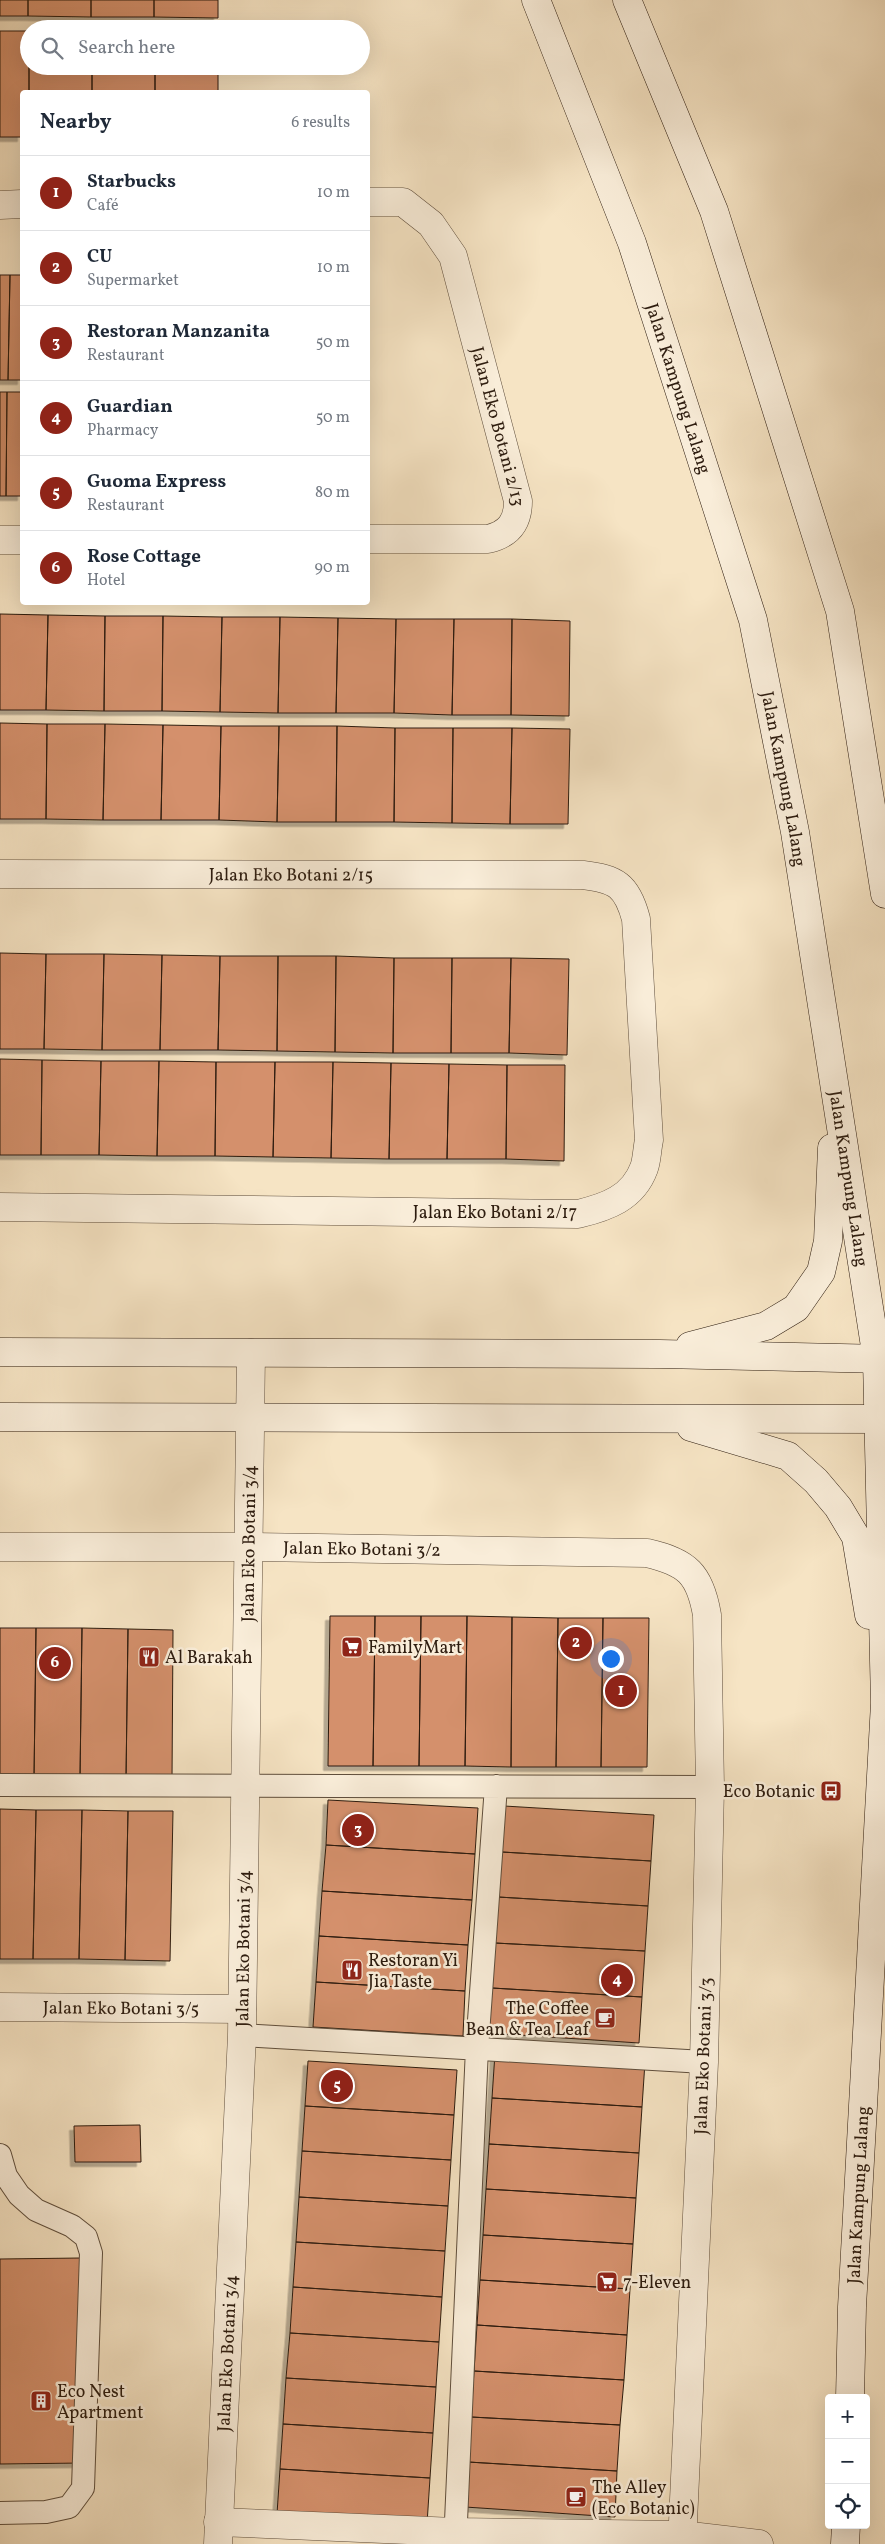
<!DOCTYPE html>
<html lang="en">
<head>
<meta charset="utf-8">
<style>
	:root { --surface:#fff; --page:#f2f2f3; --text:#1f2937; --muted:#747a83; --line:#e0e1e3; --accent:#8f2418 }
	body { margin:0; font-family:Vollkorn,serif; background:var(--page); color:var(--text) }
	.controls { position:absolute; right:15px; bottom:15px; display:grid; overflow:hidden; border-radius:5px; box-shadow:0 5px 20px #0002 }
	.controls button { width:45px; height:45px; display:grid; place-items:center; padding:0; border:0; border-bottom:1px solid var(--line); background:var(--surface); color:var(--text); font:25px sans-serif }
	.you { position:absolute; left:610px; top:1658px; width:18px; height:18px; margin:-12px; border:4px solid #fff; border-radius:50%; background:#1a73e8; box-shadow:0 0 0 8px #1a73e833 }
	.badge { display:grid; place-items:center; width:32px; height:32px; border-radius:50%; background:var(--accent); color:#fff; font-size:16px; font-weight:700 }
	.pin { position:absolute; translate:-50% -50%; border:2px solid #fff; box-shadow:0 1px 5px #0006 }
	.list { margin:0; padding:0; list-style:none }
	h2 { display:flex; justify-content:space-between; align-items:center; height:65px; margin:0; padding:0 20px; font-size:21px }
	h2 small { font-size:16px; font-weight:400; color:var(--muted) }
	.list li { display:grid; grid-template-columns:32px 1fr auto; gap:15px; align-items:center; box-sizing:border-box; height:75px; padding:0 20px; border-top:1px solid var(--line) }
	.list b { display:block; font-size:19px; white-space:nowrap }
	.list p { margin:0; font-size:16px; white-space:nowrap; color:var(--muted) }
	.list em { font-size:16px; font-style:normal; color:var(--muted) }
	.icon { flex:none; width:28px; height:28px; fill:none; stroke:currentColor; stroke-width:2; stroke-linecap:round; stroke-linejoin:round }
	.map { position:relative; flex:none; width:885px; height:2544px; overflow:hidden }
	.search { position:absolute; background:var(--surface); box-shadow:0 5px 20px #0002; left:20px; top:20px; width:350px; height:55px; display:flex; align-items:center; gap:12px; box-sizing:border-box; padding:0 18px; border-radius:28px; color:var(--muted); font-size:19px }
	.panel { position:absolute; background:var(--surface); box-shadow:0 5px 20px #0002; left:20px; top:90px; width:350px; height:515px; border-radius:5px }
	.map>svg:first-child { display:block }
	.building { fill:#d4906c; stroke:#2d1c0f; filter:url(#shadow) }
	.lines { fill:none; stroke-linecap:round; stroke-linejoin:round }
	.lane-casing { stroke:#5f4e3c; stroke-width:24 }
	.street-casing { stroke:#5f4e3c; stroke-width:29 }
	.secondary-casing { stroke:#2d1c0f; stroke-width:29 }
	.lane { stroke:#f9edd9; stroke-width:22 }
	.street { stroke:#f9edd9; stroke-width:28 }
	.secondary { stroke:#f9edd9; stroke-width:28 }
	.labels { text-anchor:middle; stroke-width:5; stroke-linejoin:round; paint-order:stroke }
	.street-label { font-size:18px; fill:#2d1c0f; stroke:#f9edd9 }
	.poi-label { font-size:18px; fill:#2d1c0f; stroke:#f9edd9; text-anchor:start }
</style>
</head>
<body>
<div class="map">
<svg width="885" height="2544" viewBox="0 0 885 2544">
	<defs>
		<filter id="shadow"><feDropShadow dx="-4.5" dy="4.5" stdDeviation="0" flood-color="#0004"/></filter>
	</defs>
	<rect width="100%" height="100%" fill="#f6e4c4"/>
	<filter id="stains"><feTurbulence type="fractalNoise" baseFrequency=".004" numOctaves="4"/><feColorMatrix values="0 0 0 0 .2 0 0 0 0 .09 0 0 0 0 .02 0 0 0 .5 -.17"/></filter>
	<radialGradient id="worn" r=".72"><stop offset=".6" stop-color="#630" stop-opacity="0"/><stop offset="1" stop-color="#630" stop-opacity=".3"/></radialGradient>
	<path class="building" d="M0,0h28v16h-28z
		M28,0h63v17l-63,-1z
		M91,0h63v17h-63z
		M154,0h64v18l-64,-1z
		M0,31h29v61h-7v45h-22z
		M29,66h63v26h-63z
		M92,66h63v26h-63z
		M155,66h63v26h-63z
		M0,275h10l-2,105h-8z
		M10,275h12v105h-14z
		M0,392h7l-1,104h-6z
		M7,392h15v104h-16z
		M0,614l48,1 -2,95h-46z
		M48,615l57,1 -1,95 -58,-1z
		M105,616h58l-1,95h-58z
		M163,616l59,1 -2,95 -58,-1z
		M222,617h58l-2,96 -58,-1z
		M280,617l58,1 -2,95h-58z
		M338,618l58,1 -2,94h-58z
		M396,619h58l-2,96 -58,-2z
		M454,619h58l-1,96h-59z
		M512,619l58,2 -1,95 -58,-1z
		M0,723l47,1 -1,95h-46z
		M47,724h58l-2,96 -57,-1z
		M105,724l58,1 -2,95h-58z
		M163,725l58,1 -2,94h-58z
		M221,726h58l-2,96 -58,-2z
		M279,726h58l-1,96h-59z
		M337,726l58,2 -1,94h-58z
		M395,728h58l-1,95 -58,-1z
		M453,728h59l-2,96 -58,-1z
		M512,728l58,1 -2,95h-58z
		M0,953l46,1 -2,95h-44z
		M46,954h58l-2,96 -58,-1z
		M104,954l58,1 -2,95h-58z
		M162,955l58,1 -2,94h-58z
		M220,956h58l-1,95 -59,-1z
		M278,956h58l-1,96 -58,-1z
		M336,956l58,2 -1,95 -58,-1z
		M394,958h58l-1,95h-58z
		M452,958h59l-2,95h-58z
		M511,958l58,1 -2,96 -58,-2z
		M0,1059l42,1 -1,95h-41z
		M42,1060l59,1 -2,94h-58z
		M101,1061h58l-2,95 -58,-1z
		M159,1061l57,1 -1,94h-58z
		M216,1062h59l-2,95 -58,-1z
		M275,1062h58l-2,96 -58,-1z
		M333,1062l58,1 -2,96 -58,-1z
		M391,1063l58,1 -2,95h-58z
		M449,1064l58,1 -1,94h-59z
		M507,1065h58l-1,96 -58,-2z
		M330,1616h45l-2,150h-45z
		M375,1616h46l-2,150h-46z
		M421,1616h46l-2,150h-46z
		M467,1616l45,1 -1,150 -46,-1z
		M512,1617l46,1 -2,149h-45z
		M558,1618h45l-2,149h-45z
		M603,1618h46l-2,149h-46z
		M0,1628h36l-2,150h-34z
		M36,1628h46l-2,150h-46z
		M82,1628l46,1 -2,150 -46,-1z
		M128,1629l45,1 -1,149h-46z
		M328,1800l150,8 -3,46 -149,-9z
		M504,1806l150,9 -3,46 -149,-9z
		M0,1809l36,1 -3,149h-33z
		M36,1810h46l-3,149h-46z
		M82,1810l46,1 -3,149 -46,-1z
		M128,1811h45l-3,150 -45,-1z
		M326,1845l149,9 -3,46 -150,-9z
		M502,1852l149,9 -3,45 -150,-9z
		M322,1891l150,9 -4,45 -149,-9z
		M498,1897l150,9 -3,45 -150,-8z
		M319,1936l149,9 -3,46 -149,-9z
		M495,1943l150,8 -3,46 -150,-9z
		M316,1982l149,9 -2,45 -150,-9z
		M492,1988l150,9 -3,46 -150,-10z
		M495,2053l150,9 -3,45 -150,-9z
		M308,2061l149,9 -3,45 -149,-9z
		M492,2098l150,9 -3,46 -150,-9z
		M305,2106l149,9 -3,45 -149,-9z
		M140,2125l1,37h-66l-1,-36z
		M489,2144l150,9 -3,45 -150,-9z
		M302,2151l149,9 -3,46 -149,-9z
		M486,2189l150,9 -3,46 -150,-9z
		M299,2197l149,9 -3,45 -149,-9z
		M483,2235l150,9 -3,45 -150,-9z
		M296,2242l149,9 -3,46 -149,-10z
		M81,2258l2,205 -83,1v-205z
		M480,2280l150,9 -3,46 -150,-10z
		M293,2287l149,10 -3,45 -149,-9z
		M477,2325l150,10 -3,45 -150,-9z
		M290,2333l149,9 -3,45 -150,-9z
		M474,2371l150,9 -4,45 -149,-8z
		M286,2378l150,9 -3,46 -150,-9z
		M471,2417l149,8 -3,46 -149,-9z
		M283,2424l150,9 -3,45 -150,-9z
		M468,2462l149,9 -2,46 -150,-10z
		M280,2469l150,9 -3,46 -150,-10z"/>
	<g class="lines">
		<g class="lane-casing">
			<path id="lane" d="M0,1785l710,2
				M242,2035l462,27
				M0,2155l6,21 13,19 17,15 36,16 14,11 5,16 -8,235 -14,19 -23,5 -46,1
				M455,2544l22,-496 19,-262"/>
		</g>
		<g class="street-casing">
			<g id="street">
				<path id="s1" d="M368,202h35l28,22 22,32 65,245c0,21 -9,33 -30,38h-120"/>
				<path d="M0,205l22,-1"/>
				<path d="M0,540h22"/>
				<path id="s2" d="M0,874l583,1c33,4 44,10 53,44l13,221c-2,9 -2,20 -5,28 -11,30 -37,39 -66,46l-578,-7"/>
				<path id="s3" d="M0,1547h249l398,6c40,9 53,21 60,62l3,172 -6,275 -22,482"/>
				<path id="s4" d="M0,2007l242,2"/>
				<path d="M218,2522l237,10 227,3 77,9"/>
				<path id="s5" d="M218,2544l24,-509 9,-682"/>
			</g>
		</g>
		<g class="secondary-casing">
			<g id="secondary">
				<path id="s6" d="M536,0l96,243 121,377 42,212 82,527 8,344 -33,604 -2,91"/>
				<path d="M627,0l87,211 126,400 45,283"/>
				<path d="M690,1346l76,-20 30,-18 25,-36 7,-31 4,-93"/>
				<path d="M0,1352l660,2 225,5"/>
				<path d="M0,1417l885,2"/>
				<path d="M691,1427l97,29 28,25 22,26 18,30 13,78"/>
				<path d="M845,2544l1,-19"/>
			</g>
		</g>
		<use href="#lane" class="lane"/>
		<use href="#street" class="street"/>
		<use href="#secondary" class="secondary"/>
	</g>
	<defs>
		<g id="supermarket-square" transform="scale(1.125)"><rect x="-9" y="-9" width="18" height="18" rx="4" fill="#8f2418" stroke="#f9edd9"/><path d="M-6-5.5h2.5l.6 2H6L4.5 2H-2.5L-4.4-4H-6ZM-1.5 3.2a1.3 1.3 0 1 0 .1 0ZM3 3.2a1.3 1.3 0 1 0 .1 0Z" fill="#fff"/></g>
		<g id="restaurant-square" transform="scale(1.125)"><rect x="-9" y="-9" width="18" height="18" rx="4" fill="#8f2418" stroke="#f9edd9"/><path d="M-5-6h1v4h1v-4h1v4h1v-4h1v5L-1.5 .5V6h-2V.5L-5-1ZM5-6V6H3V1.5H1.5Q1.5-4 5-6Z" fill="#fff"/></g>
		<g id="bus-square" transform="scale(1.125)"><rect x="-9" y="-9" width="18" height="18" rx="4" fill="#8f2418" stroke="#f9edd9"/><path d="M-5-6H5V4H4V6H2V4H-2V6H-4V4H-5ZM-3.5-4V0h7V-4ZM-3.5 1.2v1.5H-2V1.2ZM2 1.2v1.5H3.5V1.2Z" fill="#fff"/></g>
		<g id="cafe-square" transform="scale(1.125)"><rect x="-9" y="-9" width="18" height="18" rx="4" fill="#8f2418" stroke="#f9edd9"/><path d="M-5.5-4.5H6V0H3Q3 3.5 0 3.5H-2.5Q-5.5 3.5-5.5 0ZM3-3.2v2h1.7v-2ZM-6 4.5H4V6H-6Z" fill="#fff"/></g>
		<g id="building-square" transform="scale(1.125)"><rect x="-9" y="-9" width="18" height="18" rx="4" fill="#8f2418" stroke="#f9edd9"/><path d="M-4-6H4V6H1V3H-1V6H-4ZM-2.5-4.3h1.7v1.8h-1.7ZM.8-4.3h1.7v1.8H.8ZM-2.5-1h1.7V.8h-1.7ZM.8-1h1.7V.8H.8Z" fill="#fff"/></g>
	</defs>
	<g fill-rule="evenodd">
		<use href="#supermarket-square" x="352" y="1647"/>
		<use href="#restaurant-square" x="149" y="1657"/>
		<use href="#bus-square" x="831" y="1791"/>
		<use href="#restaurant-square" x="352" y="1970"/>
		<use href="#cafe-square" x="605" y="2018"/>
		<use href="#supermarket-square" x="607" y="2282"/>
		<use href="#building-square" x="41" y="2401"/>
		<use href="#cafe-square" x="576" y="2497"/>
	</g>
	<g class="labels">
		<g class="street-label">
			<text dy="6" stroke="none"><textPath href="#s6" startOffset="414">Jalan Kampung Lalang</textPath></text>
			<text dy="6" stroke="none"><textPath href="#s1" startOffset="286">Jalan Eko Botani 2/13</textPath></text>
			<text dy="6" stroke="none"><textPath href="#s6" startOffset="819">Jalan Kampung Lalang</textPath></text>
			<text dy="6" stroke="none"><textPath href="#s2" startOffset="291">Jalan Eko Botani 2/15</textPath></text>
			<text dy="6" stroke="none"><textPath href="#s6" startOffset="1224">Jalan Kampung Lalang</textPath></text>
			<text x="495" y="1218">Jalan Eko Botani 2/17</text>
			<text dy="6" stroke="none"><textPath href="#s5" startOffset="1001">Jalan Eko Botani 3/4</textPath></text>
			<text dy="6" stroke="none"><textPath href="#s3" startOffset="362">Jalan Eko Botani 3/2</textPath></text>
			<text dy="6" stroke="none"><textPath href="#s5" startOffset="596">Jalan Eko Botani 3/4</textPath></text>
			<text dy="6" stroke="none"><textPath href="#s4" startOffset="121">Jalan Eko Botani 3/5</textPath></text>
			<text transform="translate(703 2056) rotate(-88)" y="6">Jalan Eko Botani 3/3</text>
			<text transform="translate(858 2195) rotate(-87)" y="6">Jalan Kampung Lalang</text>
			<text dy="6" stroke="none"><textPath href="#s5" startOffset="191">Jalan Eko Botani 3/4</textPath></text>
		</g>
		<g class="poi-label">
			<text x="368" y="1653">FamilyMart</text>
			<text x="165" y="1663">Al Barakah</text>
			<text x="815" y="1797" text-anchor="end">Eco Botanic</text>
			<text x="368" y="1966">Restoran Yi<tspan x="368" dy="21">Jia Taste</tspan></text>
			<text x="589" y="2014" text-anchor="end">The Coffee<tspan x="589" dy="21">Bean &amp; Tea Leaf</tspan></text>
			<text x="623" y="2288">7-Eleven</text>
			<text x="57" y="2397">Eco Nest<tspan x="57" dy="21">Apartment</tspan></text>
			<text x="592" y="2493">The Alley<tspan x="592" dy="21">(Eco Botanic)</tspan></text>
		</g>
	</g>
	<rect width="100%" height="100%" filter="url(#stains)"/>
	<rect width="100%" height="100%" fill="url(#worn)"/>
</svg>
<div class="controls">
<button>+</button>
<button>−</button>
<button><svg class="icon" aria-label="locate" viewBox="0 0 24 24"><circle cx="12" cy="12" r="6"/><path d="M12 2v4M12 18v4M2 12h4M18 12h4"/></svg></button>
</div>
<div class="you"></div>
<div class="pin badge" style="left:621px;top:1691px">1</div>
<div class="pin badge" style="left:576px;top:1643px">2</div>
<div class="pin badge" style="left:358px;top:1830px">3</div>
<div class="pin badge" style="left:617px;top:1980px">4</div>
<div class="pin badge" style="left:337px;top:2086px">5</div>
<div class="pin badge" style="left:55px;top:1663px">6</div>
<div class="search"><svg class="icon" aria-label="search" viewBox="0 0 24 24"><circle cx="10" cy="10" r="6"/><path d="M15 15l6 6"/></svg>Search here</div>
<section class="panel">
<h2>Nearby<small>6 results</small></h2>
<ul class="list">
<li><span class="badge">1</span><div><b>Starbucks</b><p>Café</p></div><em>10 m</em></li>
<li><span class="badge">2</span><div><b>CU</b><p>Supermarket</p></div><em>10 m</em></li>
<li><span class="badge">3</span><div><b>Restoran Manzanita</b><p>Restaurant</p></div><em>50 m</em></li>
<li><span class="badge">4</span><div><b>Guardian</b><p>Pharmacy</p></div><em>50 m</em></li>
<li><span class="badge">5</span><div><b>Guoma Express</b><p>Restaurant</p></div><em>80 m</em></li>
<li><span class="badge">6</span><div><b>Rose Cottage</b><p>Hotel</p></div><em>90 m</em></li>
</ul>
</section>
</div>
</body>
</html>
